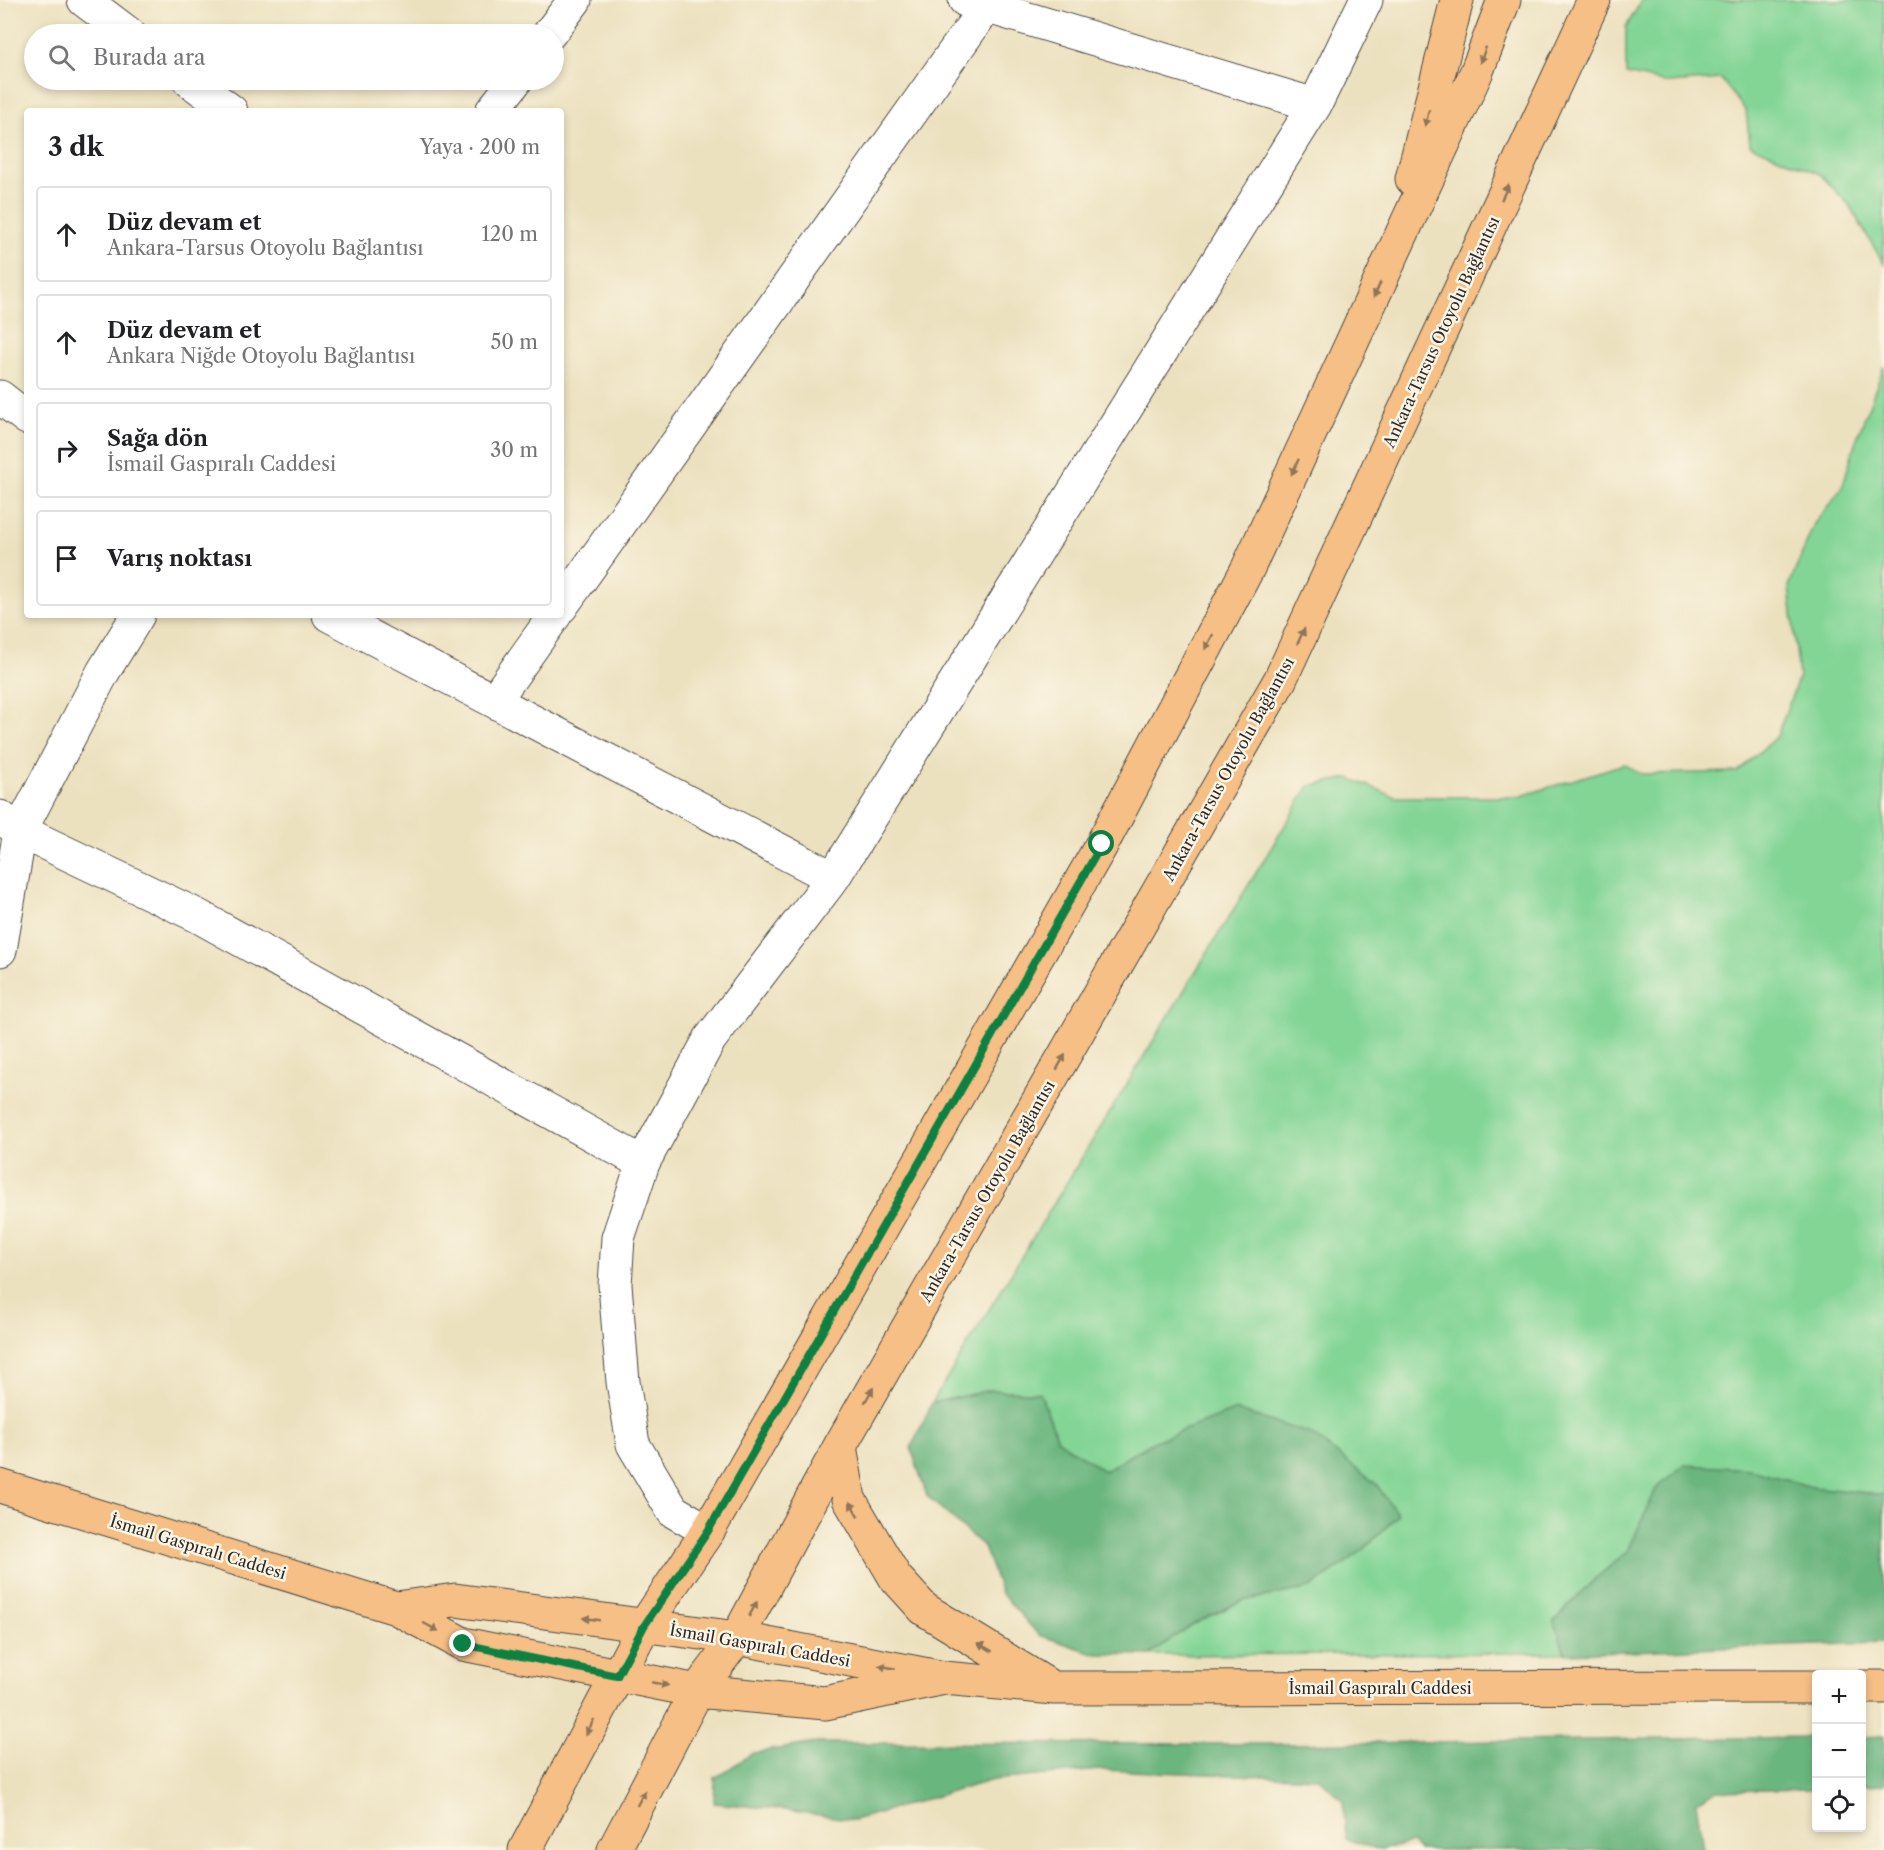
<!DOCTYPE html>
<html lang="tr">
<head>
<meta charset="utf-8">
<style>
	:root { --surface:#fff; --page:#f2f2f2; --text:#202124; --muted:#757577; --line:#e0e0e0 }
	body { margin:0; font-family:"Libre Caslon Text",serif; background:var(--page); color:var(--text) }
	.controls { position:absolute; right:18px; bottom:18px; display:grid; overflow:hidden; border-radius:6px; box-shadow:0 3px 9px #0003 }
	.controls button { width:54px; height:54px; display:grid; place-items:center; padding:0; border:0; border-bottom:2px solid var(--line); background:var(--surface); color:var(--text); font:30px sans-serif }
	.stop { position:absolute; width:18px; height:18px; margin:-14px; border:4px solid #0b8043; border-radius:50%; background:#fff }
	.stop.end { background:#0b8043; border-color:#fff; box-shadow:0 2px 6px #0008 }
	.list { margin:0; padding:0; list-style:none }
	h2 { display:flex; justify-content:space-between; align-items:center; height:78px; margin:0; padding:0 24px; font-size:26px }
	h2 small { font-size:20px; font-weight:400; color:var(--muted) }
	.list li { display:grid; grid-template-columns:39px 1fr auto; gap:18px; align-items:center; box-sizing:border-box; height:96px; margin:0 12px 12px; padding:0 12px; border:2px solid var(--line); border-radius:6px }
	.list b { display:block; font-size:22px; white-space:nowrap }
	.list p { margin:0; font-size:20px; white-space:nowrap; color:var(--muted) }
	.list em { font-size:20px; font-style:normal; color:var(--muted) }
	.icon { flex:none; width:33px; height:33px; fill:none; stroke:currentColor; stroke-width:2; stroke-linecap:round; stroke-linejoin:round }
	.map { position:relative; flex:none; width:1884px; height:1850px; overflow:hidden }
	.search { position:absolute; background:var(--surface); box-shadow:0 3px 9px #0003; left:24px; top:24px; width:540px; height:66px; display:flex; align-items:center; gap:15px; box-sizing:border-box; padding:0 21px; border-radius:33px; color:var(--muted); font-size:22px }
	.panel { position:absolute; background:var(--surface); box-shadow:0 3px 9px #0003; left:24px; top:108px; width:540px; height:510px; border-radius:6px }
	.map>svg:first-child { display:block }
	.green { fill:#83d596; stroke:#578060; stroke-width:1.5 }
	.forest { fill:#6ab67f; stroke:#4a7055; stroke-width:1.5 }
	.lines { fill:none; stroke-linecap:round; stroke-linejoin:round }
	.minor-casing { stroke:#484641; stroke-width:35 }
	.major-casing { stroke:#484641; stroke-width:35 }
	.minor { stroke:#fff; stroke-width:33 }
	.major { stroke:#f5bf86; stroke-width:33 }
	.oneway { fill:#907558 }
	.route { stroke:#0b8043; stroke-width:8 }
	.labels { text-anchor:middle; stroke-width:5; stroke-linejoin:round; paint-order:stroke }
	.street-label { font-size:16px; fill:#2b2b2b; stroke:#fcf5e5 }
</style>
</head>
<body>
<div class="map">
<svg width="1884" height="1850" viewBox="0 0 1884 1850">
	<rect width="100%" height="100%" fill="#fcf5e5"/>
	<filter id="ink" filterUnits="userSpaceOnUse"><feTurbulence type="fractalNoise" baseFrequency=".0167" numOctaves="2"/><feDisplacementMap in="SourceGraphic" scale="12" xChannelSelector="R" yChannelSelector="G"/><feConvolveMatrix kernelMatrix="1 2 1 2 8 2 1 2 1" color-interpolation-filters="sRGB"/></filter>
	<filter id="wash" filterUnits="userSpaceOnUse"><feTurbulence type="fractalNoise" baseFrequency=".008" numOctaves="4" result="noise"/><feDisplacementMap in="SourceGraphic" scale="24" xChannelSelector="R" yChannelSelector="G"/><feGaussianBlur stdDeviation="1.35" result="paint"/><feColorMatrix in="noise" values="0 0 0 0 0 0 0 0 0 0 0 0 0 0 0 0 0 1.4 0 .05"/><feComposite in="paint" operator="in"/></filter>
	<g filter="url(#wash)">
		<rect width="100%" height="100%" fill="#ece1bf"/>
		<path class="green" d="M1642,0h242v264l-35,-59 -29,-31 -70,-29 -4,-34 -25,-32 -53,4 -42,-9v-47z
			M1884,366v1129l-73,-8 -61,-18 -94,20 -28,62 -33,28 -41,42 11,32 -416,2 41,-29 51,-25 69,-13 53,-38 35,-35 -243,-74 -51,30 -46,-31 -18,-47 -49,-3 -59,13 377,-617 40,-8 47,19h122l106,-33 18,10 95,-2 40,-36 22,-59 -10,-91 25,-62 28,-36 14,-47z"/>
		<path class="forest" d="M991,1390l49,3 18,47 46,31 51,-30 81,-31 75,24 65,50 22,31 -35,35 -53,38 -69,13 -51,25 -41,29 -53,-1 -57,-19 -38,-42 -17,-46 -57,-51 -16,-48 21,-45z
			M1684,1465l66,4 61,18 73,8v148l-319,10 -11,-32 41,-42 33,-28 28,-62z
			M1884,1736v48l-22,1v-48z
			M1816,1737v52l-99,2 -21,10 7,48 -3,1h-281l-7,-7 -32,7 -34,-11 -3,-38 -24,-23 -220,-8 -106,10 -139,40 -76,-11 -64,-6 1,-25 38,-25 62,-10 464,1z"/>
	</g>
	<g filter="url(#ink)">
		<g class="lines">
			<g class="minor-casing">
				<path id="minor" d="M84,0l45,34
					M965,0l350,105
					M549,34l26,-34
					M189,80l42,31
					M492,111l24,-31
					M0,397l27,21
					M561,607l425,-600
					M329,615l504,263
					M494,701l61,-86
					M0,817l20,14 178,85 445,247
					M0,950l20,-119 83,-159 35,-57
					M708,1531l-35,-20 -40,-67 -10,-62 -8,-97 3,-47 25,-75 67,-124 123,-161 482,-773 51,-105"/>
			</g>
			<g class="major-casing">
				<path id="major" d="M1412,179l45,-179
					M840,1446l9,53 46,78 29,32 122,75
					M0,1486l396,122
					M944,1678l-119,25 -128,-12 -234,-47 -67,-36 59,-8 282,38 207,40 110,10 762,-1
					M1862,1687h22
					M525,1850l119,-224 64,-95 394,-687 146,-276 229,-497 27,-71
					M614,1850l83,-159 40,-53 103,-192 440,-766 314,-680"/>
			</g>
			<use href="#minor" class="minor"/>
			<use href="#major" class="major"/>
		</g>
		<defs><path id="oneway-solid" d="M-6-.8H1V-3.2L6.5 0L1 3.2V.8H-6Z" transform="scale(1.5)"/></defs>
		<g class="oneway">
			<use href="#oneway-solid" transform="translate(1483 55) rotate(110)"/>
			<use href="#oneway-solid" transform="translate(1427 118) rotate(104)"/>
			<use href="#oneway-solid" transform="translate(1505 192) rotate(-65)"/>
			<use href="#oneway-solid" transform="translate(1377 290) rotate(115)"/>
			<use href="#oneway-solid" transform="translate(1295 467) rotate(115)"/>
			<use href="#oneway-solid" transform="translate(1301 636) rotate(-65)"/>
			<use href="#oneway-solid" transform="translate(1209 642) rotate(118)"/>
			<use href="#oneway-solid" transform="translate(1061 1062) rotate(-60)"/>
			<use href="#oneway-solid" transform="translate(869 1395) rotate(-60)"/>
			<use href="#oneway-solid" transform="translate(854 1509) rotate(-120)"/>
			<use href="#oneway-solid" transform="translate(753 1609) rotate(-62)"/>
			<use href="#oneway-solid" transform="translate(591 1619) rotate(-172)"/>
			<use href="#oneway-solid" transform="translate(431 1627) rotate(28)"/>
			<use href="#oneway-solid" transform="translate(985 1647) rotate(-149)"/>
			<use href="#oneway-solid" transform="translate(887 1667) rotate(-169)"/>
			<use href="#oneway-solid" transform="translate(660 1684) rotate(11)"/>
			<use href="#oneway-solid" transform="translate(590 1727) rotate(118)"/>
			<use href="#oneway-solid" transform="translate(641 1798) rotate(-62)"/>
		</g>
	</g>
	<g class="lines" filter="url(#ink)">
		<path class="route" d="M463,1644l154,32 27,-50 64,-95 394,-687"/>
	</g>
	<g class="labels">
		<g class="street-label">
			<text transform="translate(1441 332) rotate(-65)" y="6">Ankara-Tarsus Otoyolu Bağlantısı</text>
			<text transform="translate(1228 769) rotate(-61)" y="6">Ankara-Tarsus Otoyolu Bağlantısı</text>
			<text transform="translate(987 1191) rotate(-60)" y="6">Ankara-Tarsus Otoyolu Bağlantısı</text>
			<text transform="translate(198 1547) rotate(17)" y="6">İsmail Gaspıralı Caddesi</text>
			<text transform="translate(760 1645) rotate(10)" y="6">İsmail Gaspıralı Caddesi</text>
			<text x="1380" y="1694">İsmail Gaspıralı Caddesi</text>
		</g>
	</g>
</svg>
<div class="controls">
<button>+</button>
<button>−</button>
<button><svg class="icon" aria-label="locate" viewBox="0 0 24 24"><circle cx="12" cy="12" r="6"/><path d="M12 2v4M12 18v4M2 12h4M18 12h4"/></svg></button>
</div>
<div class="stop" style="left:1102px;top:844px"></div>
<div class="stop end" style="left:463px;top:1644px"></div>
<div class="search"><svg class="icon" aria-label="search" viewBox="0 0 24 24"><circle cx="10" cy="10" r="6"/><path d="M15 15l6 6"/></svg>Burada ara</div>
<section class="panel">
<h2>3 dk<small>Yaya · 200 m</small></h2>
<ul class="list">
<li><svg class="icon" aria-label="ahead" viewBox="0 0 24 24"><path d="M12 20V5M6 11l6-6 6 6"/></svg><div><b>Düz devam et</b><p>Ankara-Tarsus Otoyolu Bağlantısı</p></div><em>120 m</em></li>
<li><svg class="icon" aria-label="ahead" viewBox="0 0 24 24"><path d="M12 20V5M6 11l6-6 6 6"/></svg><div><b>Düz devam et</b><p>Ankara Niğde Otoyolu Bağlantısı</p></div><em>50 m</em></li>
<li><svg class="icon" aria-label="right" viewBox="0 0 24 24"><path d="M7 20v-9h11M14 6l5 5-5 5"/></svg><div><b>Sağa dön</b><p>İsmail Gaspıralı Caddesi</p></div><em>30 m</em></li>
<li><svg class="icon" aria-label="arrive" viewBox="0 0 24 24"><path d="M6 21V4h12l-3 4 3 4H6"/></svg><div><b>Varış noktası</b></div></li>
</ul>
</section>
</div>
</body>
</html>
